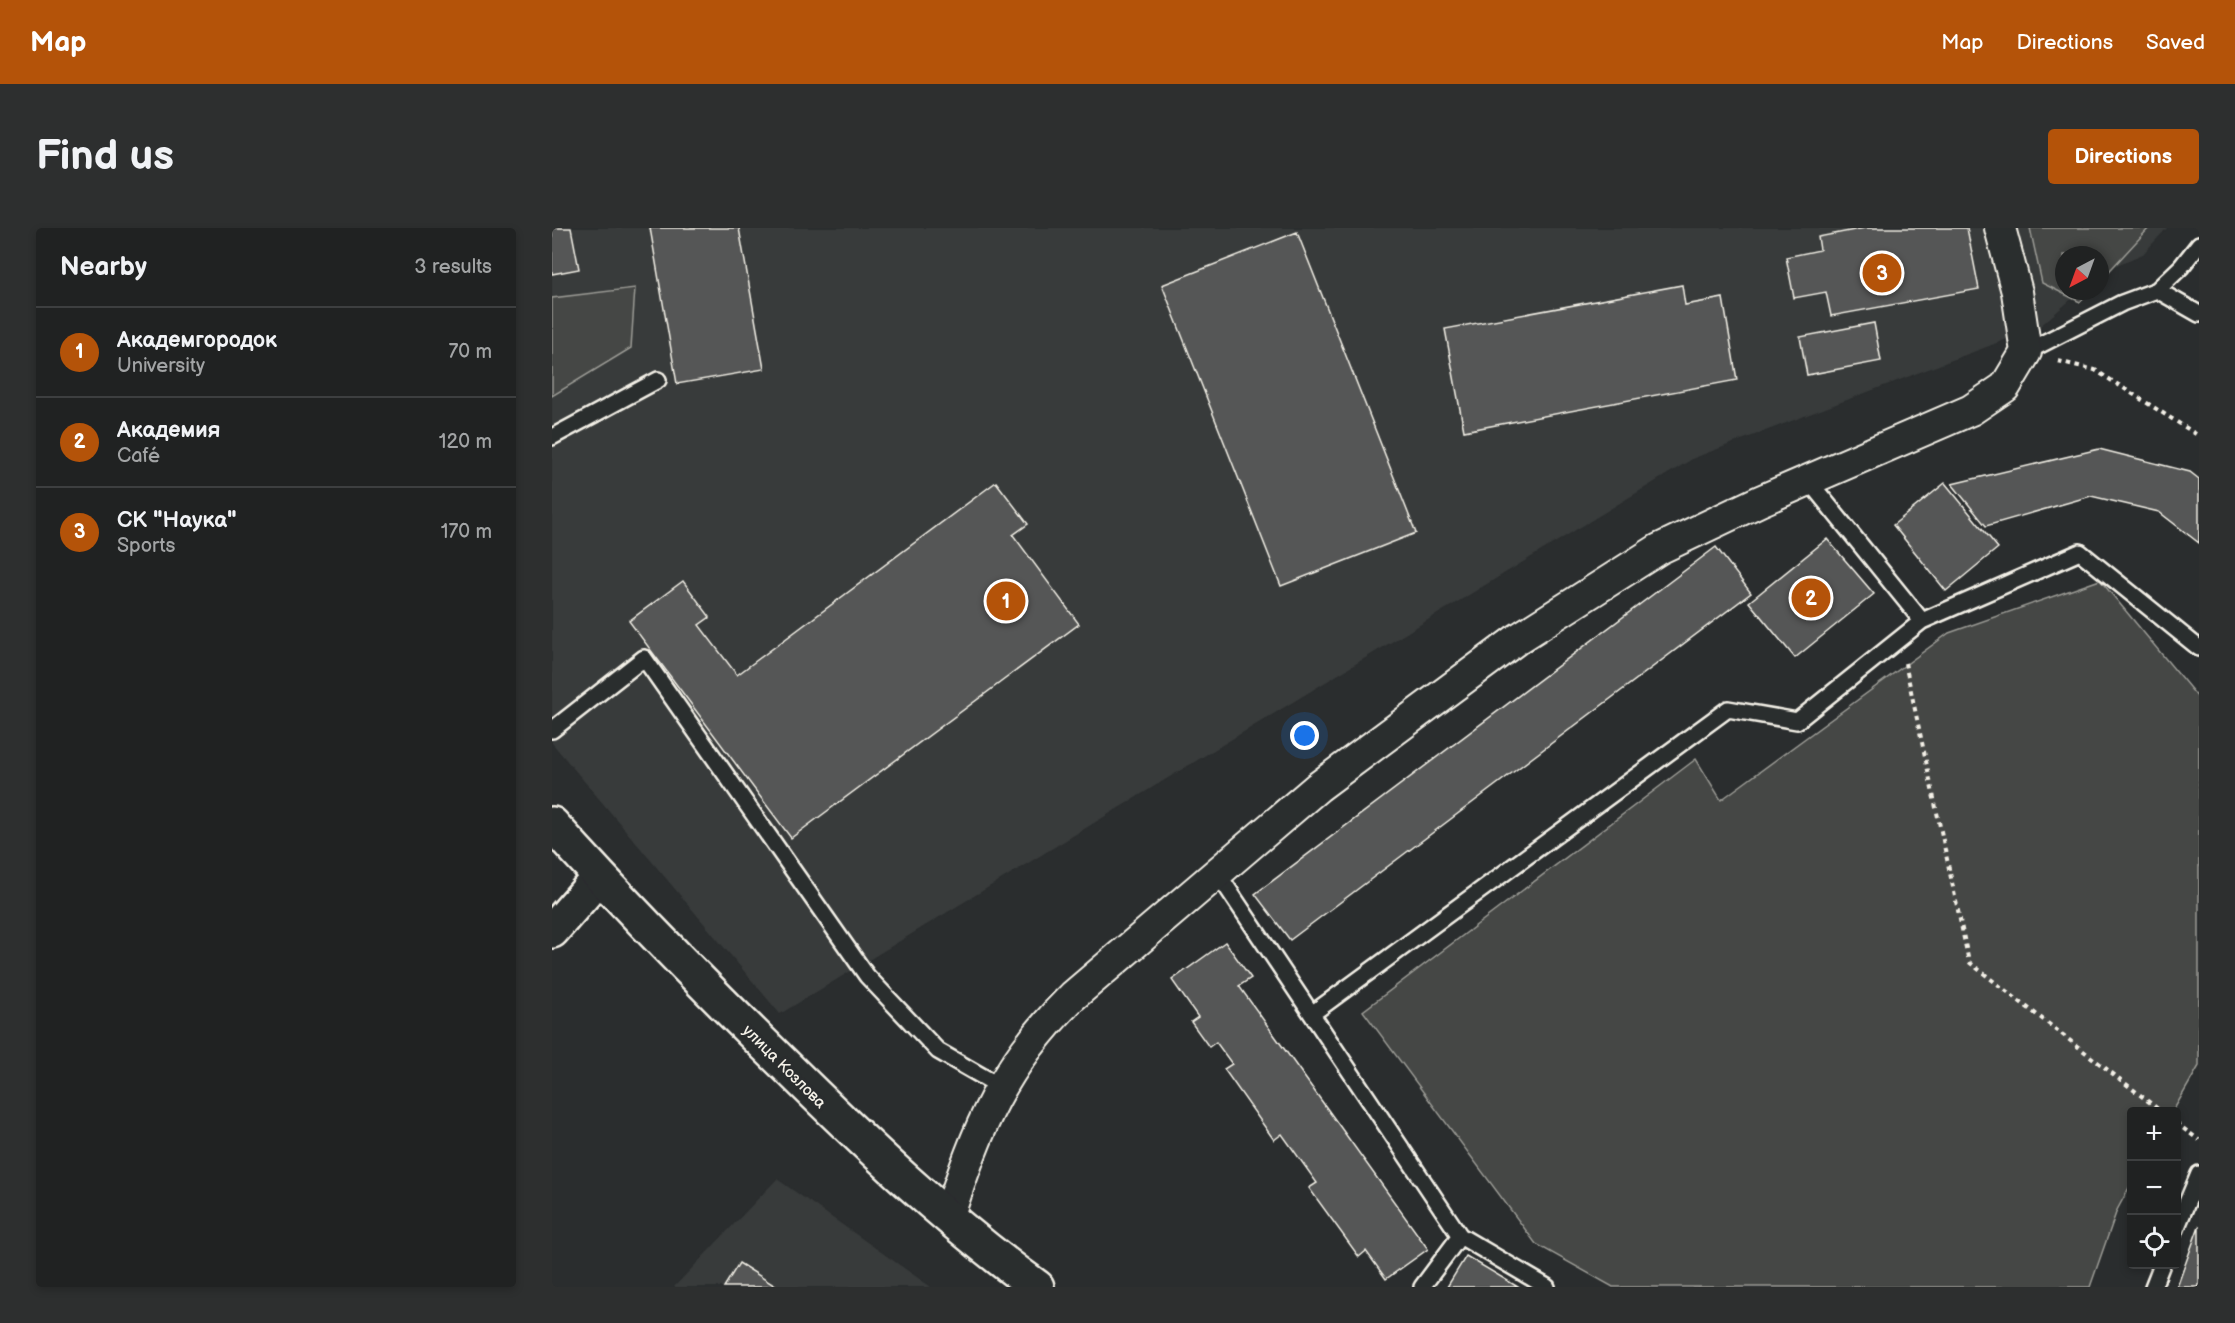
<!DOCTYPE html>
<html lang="en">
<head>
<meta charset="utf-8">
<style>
	:root { --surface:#202222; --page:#2d2f2f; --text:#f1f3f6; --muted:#a2a4a5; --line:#3d3f40; --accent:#b45309 }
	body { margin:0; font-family:"Balsamiq Sans",sans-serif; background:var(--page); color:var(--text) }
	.controls { position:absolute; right:18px; bottom:18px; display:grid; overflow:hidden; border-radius:6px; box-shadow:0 3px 9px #0003 }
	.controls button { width:54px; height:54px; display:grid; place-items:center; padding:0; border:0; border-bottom:2px solid var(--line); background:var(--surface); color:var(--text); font:30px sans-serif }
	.compass { position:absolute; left:1503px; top:18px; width:54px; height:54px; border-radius:50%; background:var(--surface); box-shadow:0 3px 9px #0003; rotate:221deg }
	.you { position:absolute; left:753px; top:508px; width:21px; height:21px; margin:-15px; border:4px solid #fff; border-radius:50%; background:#1a73e8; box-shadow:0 0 0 9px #1a73e833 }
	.badge { display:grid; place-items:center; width:39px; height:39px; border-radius:50%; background:var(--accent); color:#fff; font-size:20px; font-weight:700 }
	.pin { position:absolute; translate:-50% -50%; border:3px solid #fff; box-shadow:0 2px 6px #0006 }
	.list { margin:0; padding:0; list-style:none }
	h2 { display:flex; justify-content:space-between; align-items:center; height:78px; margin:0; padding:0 24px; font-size:26px }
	h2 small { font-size:20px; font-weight:400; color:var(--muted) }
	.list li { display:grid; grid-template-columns:39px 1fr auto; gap:18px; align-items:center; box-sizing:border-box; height:90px; padding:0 24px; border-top:2px solid var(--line) }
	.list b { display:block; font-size:22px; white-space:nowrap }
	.list p { margin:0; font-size:20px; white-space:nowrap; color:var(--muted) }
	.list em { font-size:20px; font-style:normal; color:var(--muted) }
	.icon { flex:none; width:33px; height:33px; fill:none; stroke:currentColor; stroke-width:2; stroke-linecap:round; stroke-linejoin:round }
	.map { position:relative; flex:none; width:1647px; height:1059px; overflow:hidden; border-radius:6px }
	header { display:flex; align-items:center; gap:36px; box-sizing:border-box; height:84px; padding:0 30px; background:var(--accent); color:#fff }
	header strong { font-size:28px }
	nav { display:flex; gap:33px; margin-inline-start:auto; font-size:21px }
	.intro { display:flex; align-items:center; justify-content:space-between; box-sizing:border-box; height:144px; padding:0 36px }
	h1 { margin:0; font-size:42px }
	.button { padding:15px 27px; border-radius:6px; background:var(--accent); color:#fff; font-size:21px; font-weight:700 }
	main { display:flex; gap:36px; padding:0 36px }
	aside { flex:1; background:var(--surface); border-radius:6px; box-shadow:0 3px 9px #0003 }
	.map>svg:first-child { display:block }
	.built { fill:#373a3a }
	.green { fill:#444645; stroke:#9c9c96; stroke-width:1.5 }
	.building { fill:#555756; stroke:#f4f1e8; stroke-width:1.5 }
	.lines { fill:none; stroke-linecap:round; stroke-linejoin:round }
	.lane-casing { stroke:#f4f1e8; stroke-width:20 }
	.street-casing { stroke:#f4f1e8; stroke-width:34 }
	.secondary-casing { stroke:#f4f1e8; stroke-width:38 }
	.primary-casing { stroke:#f4f1e8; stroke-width:38 }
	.path { stroke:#f4f1e8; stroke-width:4; stroke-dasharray:4.5 4.5; stroke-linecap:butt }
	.lane { stroke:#2a2d2e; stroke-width:15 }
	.street { stroke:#2a2d2e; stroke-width:30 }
	.secondary { stroke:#2a2d2e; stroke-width:33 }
	.primary { stroke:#2a2d2e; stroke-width:33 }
	.labels { text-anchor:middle; stroke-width:6; stroke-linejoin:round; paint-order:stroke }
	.street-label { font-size:16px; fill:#f4f1e8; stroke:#2a2d2e }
</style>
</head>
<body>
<header>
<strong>Map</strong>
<nav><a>Map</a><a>Directions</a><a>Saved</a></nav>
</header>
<div class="intro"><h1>Find us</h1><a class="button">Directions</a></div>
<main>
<aside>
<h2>Nearby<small>3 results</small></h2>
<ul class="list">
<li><span class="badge">1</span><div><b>Академгородок</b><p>University</p></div><em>70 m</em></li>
<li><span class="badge">2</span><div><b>Академия</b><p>Café</p></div><em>120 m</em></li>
<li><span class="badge">3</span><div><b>СК &quot;Наука&quot;</b><p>Sports</p></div><em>170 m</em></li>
</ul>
</aside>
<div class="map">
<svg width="1647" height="1059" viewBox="0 0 1647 1059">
	<rect width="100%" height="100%" fill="#2a2d2e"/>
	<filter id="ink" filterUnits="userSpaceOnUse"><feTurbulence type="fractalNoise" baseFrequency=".0167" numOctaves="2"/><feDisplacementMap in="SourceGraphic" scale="12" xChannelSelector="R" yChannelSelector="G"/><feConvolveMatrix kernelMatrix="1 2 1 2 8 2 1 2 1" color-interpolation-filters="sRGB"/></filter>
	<g filter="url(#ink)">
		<path class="built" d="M0,0h1615l-24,26 -40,17 -3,-16h-36v36h17l-42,36 -345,131 -914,556 -228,-271z
			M225,951l154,108h-257z"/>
		<path class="green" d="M1478,0h119l-49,53v-26h-36v36h27l-11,11 -38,-19z
			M83,60l-4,60 -79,48v-98z
			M1548,352l99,119v367l-26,45 -41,1 -1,72 -14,26 -27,77h-477l-77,-43 -173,-233 333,-252 25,41 228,-167z"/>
		<path class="building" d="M0,0h19l8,41 -27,5z
			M98,0h89l25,141 -87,15z
			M1313,0h102l12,61 -148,27 -5,-24 -32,6 -8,-41 34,-7 -2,-13z
			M745,4l119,301 -135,53 -119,-301z
			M1130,57l3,20 38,-7 14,82 -273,51 -19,-102z
			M1322,95l7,38 -74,14 -7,-38z
			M1547,221l91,23 9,7v64l-40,-31 -68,-16 -105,30 -34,-42z
			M444,254l32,42 -15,11 66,89 -288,214 -162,-217 54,-40 27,36 -11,8 38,50z
			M1393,255l53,65 -52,43 -53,-66z
			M1275,311l47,55 -79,64 -46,-56z
			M1164,319l35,46 -461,347 -35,-46z
			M673,714l26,36 -12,8 189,263 -42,30 -20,-28 -7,6 -50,-69 8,-5 -35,-49 -8,6 -50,-71 8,-5 -16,-22 -7,5 -18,-25 7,-5 -26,-37z
			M1647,998v61h-22z
			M914,1028l52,31h-71z
			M187,1035l38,24h-53z"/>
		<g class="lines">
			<g class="lane-casing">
				<path id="lane" d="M1605,62l42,24
					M1474,124l96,-49 35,-13 24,-23 18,-23
					M0,209l106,-57
					M1370,393l158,-69 119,96
					M0,502l92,-72 223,318 71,75 63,36
					M666,646l242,362
					M761,785l415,-304 69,12 125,-100 -114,-141
					M1624,1001l23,-55
					M870,1059l38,-51 87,51
					M1601,1059l9,-23"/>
			</g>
			<g class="street-casing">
				<path id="street" d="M396,990c30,-92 54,-152 125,-222l245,-209 198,-147 143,-91 101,-48 211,-91 34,-23 21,-35 -9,-60 -17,-64"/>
			</g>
			<g class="secondary-casing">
				<path id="secondary" d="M0,703l47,-54"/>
			</g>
			<g class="primary-casing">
				<path id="primary" d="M0,596c73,81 149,159 227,235 82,81 165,161 258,228"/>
			</g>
			<path class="path" d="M1506,133l37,9 104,66
				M1353,435l64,299 193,150
				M1624,895l23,17"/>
			<use href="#lane" class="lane"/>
			<use href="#street" class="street"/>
			<use href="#secondary" class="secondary"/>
			<use href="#primary" class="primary"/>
		</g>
	</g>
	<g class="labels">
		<g class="street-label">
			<text transform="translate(233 838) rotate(45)" y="6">улица Козлова</text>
		</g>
	</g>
</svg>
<div class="controls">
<button>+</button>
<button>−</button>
<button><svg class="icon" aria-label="locate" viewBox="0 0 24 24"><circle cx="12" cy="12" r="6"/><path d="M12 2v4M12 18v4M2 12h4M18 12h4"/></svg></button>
</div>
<svg class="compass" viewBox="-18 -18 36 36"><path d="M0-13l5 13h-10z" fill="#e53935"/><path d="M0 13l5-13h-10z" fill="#a2a4a5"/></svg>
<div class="you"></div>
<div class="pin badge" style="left:454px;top:373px">1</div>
<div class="pin badge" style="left:1259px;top:370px">2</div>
<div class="pin badge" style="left:1330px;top:45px">3</div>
</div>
</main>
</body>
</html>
